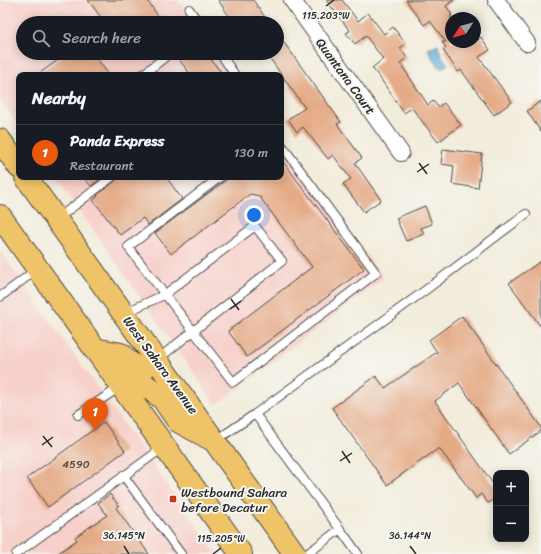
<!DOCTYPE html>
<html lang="en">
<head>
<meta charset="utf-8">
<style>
	:root { --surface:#171b24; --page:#20242c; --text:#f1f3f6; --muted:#9ea1a6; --line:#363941; --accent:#ea580c }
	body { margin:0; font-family:Sriracha,sans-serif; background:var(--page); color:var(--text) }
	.controls { position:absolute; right:12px; bottom:12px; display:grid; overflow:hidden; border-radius:8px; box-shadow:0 2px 10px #0003 }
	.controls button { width:36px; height:36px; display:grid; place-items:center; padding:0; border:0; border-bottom:1px solid var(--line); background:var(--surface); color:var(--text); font:20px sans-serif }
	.compass { position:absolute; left:445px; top:12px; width:36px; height:36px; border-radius:50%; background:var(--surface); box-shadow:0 2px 10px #0003; rotate:234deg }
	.you { position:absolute; left:254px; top:215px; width:14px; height:14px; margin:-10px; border:3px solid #fff; border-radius:50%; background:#1a73e8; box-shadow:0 0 0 6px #1a73e833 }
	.badge { display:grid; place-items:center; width:26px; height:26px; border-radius:50%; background:var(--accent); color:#fff; font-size:13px; font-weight:700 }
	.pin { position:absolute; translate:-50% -33px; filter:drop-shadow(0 1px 2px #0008) }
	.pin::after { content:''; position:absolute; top:21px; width:14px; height:12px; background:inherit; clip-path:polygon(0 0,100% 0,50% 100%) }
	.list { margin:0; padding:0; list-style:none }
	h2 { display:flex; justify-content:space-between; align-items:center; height:52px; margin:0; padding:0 16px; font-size:17px }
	h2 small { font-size:13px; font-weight:400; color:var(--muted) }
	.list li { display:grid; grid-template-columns:26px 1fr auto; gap:12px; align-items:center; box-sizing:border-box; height:56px; padding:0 16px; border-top:1px solid var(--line) }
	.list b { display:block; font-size:15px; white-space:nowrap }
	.list p { margin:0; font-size:13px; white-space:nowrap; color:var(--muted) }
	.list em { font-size:13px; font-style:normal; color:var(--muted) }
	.icon { flex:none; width:22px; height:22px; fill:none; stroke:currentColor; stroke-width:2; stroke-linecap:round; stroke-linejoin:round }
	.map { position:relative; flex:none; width:541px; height:554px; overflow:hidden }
	.search { position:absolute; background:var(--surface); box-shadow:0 2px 10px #0003; left:16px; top:16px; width:268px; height:44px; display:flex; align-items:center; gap:10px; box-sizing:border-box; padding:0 14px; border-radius:22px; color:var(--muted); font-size:15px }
	.panel { position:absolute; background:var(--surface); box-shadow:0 2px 10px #0003; left:16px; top:72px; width:268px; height:108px; border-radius:8px }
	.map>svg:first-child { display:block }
	.built { fill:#f7d0ca }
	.water { fill:#54a7cf; stroke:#40697d }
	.building { fill:#e5ab87 }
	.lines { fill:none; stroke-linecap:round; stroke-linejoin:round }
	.lane-casing { stroke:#494845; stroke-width:10 }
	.street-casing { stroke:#494845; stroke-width:18 }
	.primary-casing { stroke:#494845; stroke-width:24 }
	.lane { stroke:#fff; stroke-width:8 }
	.street { stroke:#fff; stroke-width:16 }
	.primary { stroke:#efc469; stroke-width:22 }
	.ticks { fill:none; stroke:#2b2b2b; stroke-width:1.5 }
	.poi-dot { fill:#c8321e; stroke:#f6f6f2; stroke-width:1.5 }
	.labels { text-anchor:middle; stroke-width:4; stroke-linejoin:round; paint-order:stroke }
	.number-label { font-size:11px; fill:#5a4b42 }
	.street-label { font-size:13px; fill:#2b2b2b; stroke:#f6f6f2 }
	.poi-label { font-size:13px; fill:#2b2b2b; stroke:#f6f6f2; text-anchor:start }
	.ticks-label { font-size:10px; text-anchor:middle; fill:#2b2b2b; stroke:#f6f6f2; stroke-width:4; stroke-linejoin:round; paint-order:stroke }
</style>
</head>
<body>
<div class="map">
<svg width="541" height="554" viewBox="0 0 541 554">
	<rect width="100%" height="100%" fill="#f6f6f2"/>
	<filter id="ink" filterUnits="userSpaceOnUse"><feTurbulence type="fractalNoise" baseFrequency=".025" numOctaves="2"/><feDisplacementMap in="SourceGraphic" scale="8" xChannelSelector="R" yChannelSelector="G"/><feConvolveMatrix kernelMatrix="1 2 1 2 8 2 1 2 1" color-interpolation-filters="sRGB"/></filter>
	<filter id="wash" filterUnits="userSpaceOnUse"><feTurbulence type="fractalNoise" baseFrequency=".012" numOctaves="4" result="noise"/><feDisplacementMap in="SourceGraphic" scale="16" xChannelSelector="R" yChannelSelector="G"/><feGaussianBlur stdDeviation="0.9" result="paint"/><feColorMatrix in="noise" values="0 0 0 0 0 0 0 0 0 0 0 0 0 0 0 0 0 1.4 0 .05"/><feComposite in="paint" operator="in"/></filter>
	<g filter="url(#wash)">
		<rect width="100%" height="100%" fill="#f2ecdb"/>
		<path class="built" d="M0,0h178l17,23h-172v30h195l16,22h-215v51l-19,-27z
			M281,139l103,139 -168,127 -160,-228h225z
			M0,251l140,196 77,107h-217z"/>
		<path class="water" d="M438,45l3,9 6,9v2l-6,4 -8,-10 -5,-10z"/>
		<g id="blocks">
			<path class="building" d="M88,0h59l16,23h-58z
				M218,0h35l16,23h-35z
				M326,0h16l16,21 10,-8 16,21 9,-7 13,17 -6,4 7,10 -7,5 28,42 5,-4 5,6 6,-4 17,22 -23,17 -26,-34 -8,5 -24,-35 -8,-10 11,-9 -17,-23 -11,8 -9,-11 4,-2z
				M406,0h48l-8,6 5,7v29h24l6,-5 9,13 -11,7 33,45 -18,13 -33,-45 -3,2 -15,-22 3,-2 -4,-6h4l-16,-21 -6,4z
				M277,33l64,89 -4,2 25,34 -7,5 26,37 -17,12 -21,-28 8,-5 -18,-24 -5,4 -25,-32 -6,5 -9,-13 17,-11 -39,-55h11z
				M68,53h25l16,22h-72z
				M174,53h32l17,22h-32z
				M541,101v31l-14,-21z
				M443,149l39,5 -4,34 -26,-4 2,-18 -13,-2z
				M281,159l83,110 -117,88 -19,-26 84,-64 -53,-71 -9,-2 -79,60 -16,-21 75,-56h51z
				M83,177h20l-12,9z
				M117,177h49l16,22 -34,26 -5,-7 -23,17 -27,-35 5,-4 -1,-1 18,-14z
				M425,206l7,18 -11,4 3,6 -18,7 -10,-23z
				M541,261v66l-32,-44z
				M462,316l79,111v4l-32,23 -50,-71 -24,18 61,87v10l-8,5 -7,-9 -5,4 -37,-50 -52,37 -55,-77 44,-32 9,12 52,-36 -8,-12z
				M104,422l21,29 -77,56 -21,-29z
				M110,494l9,12 -3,2 33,46h-92l20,-14 -2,-3 32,-22 -9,-12z"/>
		</g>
	</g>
	<g filter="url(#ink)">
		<use href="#blocks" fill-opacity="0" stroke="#494845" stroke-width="1"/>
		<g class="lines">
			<g class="lane-casing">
				<path id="lane" d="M189,9l10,14
					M220,53l15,22
					M142,75l22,-17
					M220,177l-92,70 105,135 143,-109 -95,-129
					M57,219l55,-42
					M0,297l36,-27
					M124,313l40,-18 91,-69 27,35 -124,98
					M255,414l172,-125 99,-75
					M78,415l42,-28
					M215,441l40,-27 85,115
					M123,475l58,79
					M16,554l148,-107
					M307,554l33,-25 18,25"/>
			</g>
			<g class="street-casing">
				<path id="street" d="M292,0l109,153
					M496,0l31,43"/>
			</g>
			<g class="primary-casing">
				<path id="primary" d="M0,140l19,27
					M26,177l269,377
					M0,216l241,338
					M94,349l27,5 9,9 12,6 15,-10
					M121,386l13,-4 10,2 19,15 15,22 33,18"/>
			</g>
			<use href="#lane" class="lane"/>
			<use href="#street" class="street"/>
			<use href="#primary" class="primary"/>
		</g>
	</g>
	<path class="ticks" d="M326,6l8,-6M419,163l8,11M417,172l12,-8M231,299l8,11M230,309l11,-8M43,436l9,11M42,445l11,-8M342,451l8,12M340,461l12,-8M124,546l5,8M410,546l6,8M213,554l8,-6"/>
	<rect class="poi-dot" x="169" y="495" width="8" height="8" rx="2"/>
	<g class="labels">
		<g class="number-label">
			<text x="76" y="468">4590</text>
		</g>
		<g class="street-label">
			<text transform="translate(346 76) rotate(54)" y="5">Quantana Court</text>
			<text transform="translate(161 365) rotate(54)" y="5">West Sahara Avenue</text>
		</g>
		<g class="poi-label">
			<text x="181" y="497">Westbound Sahara<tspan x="181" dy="15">before Decatur</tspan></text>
		</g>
	</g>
	<g class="ticks-label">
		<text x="326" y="19">115.203°W</text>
		<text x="124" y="539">36.145°N</text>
		<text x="410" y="539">36.144°N</text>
		<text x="221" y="542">115.205°W</text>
	</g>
</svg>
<div class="controls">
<button>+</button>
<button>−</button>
</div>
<svg class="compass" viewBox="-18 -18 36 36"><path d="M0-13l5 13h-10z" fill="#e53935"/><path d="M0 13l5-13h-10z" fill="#9ea1a6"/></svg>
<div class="you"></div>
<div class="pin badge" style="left:95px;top:431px">1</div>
<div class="search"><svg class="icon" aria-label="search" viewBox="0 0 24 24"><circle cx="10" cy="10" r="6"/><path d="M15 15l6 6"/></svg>Search here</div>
<section class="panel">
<h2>Nearby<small></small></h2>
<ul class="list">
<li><span class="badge">1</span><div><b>Panda Express</b><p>Restaurant</p></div><em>130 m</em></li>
</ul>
</section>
</div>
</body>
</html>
